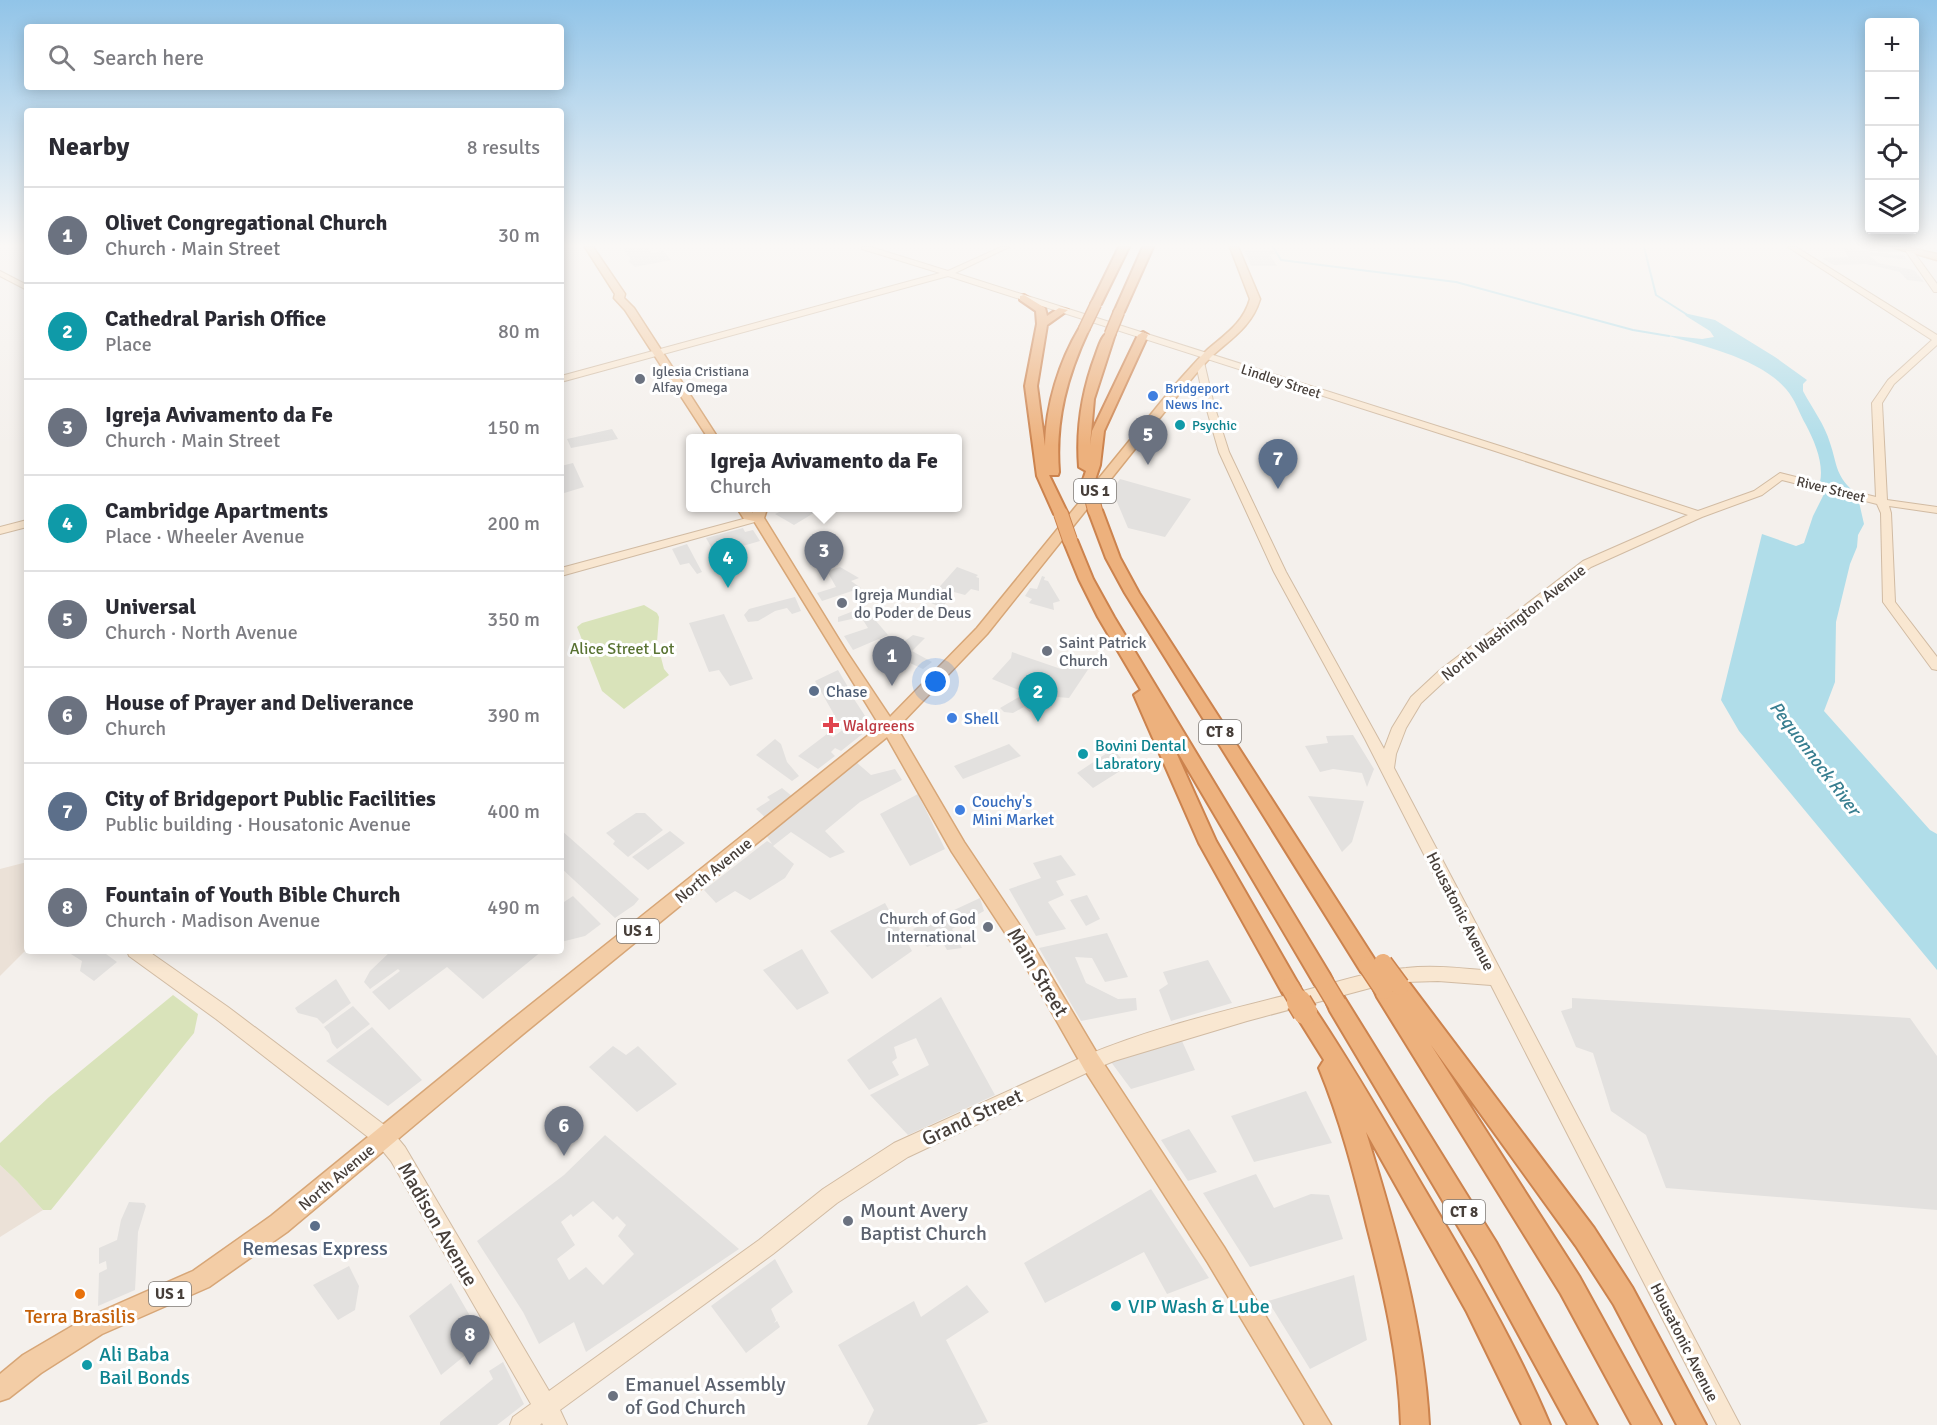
<!DOCTYPE html>
<html lang="en">
<head>
<meta charset="utf-8">
<style>
	:root { --surface:#fff; --page:#f2f2f3; --text:#2b2b33; --muted:#7c7c81; --line:#e1e1e2; --accent:#b45309 }
	body { margin:0; font-family:Signika,sans-serif; background:var(--page); color:var(--text) }
	.controls { position:absolute; right:18px; top:18px; display:grid; overflow:hidden; border-radius:6px; box-shadow:0 3px 15px #0003 }
	.controls button { width:54px; height:54px; display:grid; place-items:center; padding:0; border:0; border-bottom:2px solid var(--line); background:var(--surface); color:var(--text); font:30px sans-serif }
	.you { position:absolute; left:936px; top:682px; width:21px; height:21px; margin:-15px; border:4px solid #fff; border-radius:50%; background:#1a73e8; box-shadow:0 0 0 9px #1a73e833 }
	.badge { display:grid; place-items:center; width:39px; height:39px; border-radius:50%; background:var(--accent); color:#fff; font-size:20px; font-weight:700 }
	.pin { position:absolute; translate:-50% -50px; filter:drop-shadow(0 2px 3px #0008) }
	.pin::after { content:''; position:absolute; top:32px; width:21px; height:18px; background:inherit; clip-path:polygon(0 0,100% 0,50% 100%) }
	.popup { position:absolute; left:686px; top:434px; width:276px; height:78px; box-sizing:border-box; display:grid; place-content:center; border-radius:6px; background:var(--surface); filter:drop-shadow(0 2px 4px #0005); font-size:20px; white-space:nowrap; color:var(--muted) }
	.popup b { font-size:22px; color:var(--text) }
	.popup::after { content:''; position:absolute; left:50%; top:100%; margin-left:-12px; border:12px solid transparent; border-top-color:var(--surface) }
	.list { margin:0; padding:0; list-style:none }
	h2 { display:flex; justify-content:space-between; align-items:center; height:78px; margin:0; padding:0 24px; font-size:26px }
	h2 small { font-size:20px; font-weight:400; color:var(--muted) }
	.list li { display:grid; grid-template-columns:39px 1fr auto; gap:18px; align-items:center; box-sizing:border-box; height:96px; padding:0 24px; border-top:2px solid var(--line) }
	.list b { display:block; font-size:22px; white-space:nowrap }
	.list p { margin:0; font-size:20px; white-space:nowrap; color:var(--muted) }
	.list em { font-size:20px; font-style:normal; color:var(--muted) }
	.icon { flex:none; width:33px; height:33px; fill:none; stroke:currentColor; stroke-width:2; stroke-linecap:round; stroke-linejoin:round }
	.map { position:relative; flex:none; width:1937px; height:1425px; overflow:hidden }
	.search { position:absolute; background:var(--surface); box-shadow:0 3px 15px #0003; left:24px; top:24px; width:540px; height:66px; display:flex; align-items:center; gap:15px; box-sizing:border-box; padding:0 21px; border-radius:6px; color:var(--muted); font-size:22px }
	.panel { position:absolute; background:var(--surface); box-shadow:0 3px 15px #0003; left:24px; top:108px; width:540px; height:846px; border-radius:6px }
	.map>svg:first-child { display:block }
	.education { fill:#ebe1d7 }
	.green { fill:#d9e3ba }
	.parking { fill:#e3e1df; fill-rule:evenodd }
	.water { fill:#b0dde9 }
	.lines { fill:none; stroke-linecap:round; stroke-linejoin:round }
	.stream { stroke:#b0dde9; stroke-width:2 }
	.secondary-casing { stroke:#d1bba3; stroke-width:2 }
	.primary-casing { stroke:#d7a677; stroke-width:3 }
	.highway-casing { stroke:#cc834e; stroke-width:4 }
	.secondary { fill:#f9e7d1; fill-rule:evenodd }
	.primary { fill:#f3cda6; fill-rule:evenodd }
	.highway { fill:#edb17d; fill-rule:evenodd }
	.highway-bridge-far3-casing { stroke:#cc834e; stroke-width:13; stroke-linecap:butt }
	.highway-bridge-far2-casing { stroke:#cc834e; stroke-width:16; stroke-linecap:butt }
	.highway-bridge-far1-casing { stroke:#cc834e; stroke-width:21; stroke-linecap:butt }
	.highway-bridge-casing { stroke:#cc834e; stroke-width:27; stroke-linecap:butt }
	.highway-bridge-far3 { stroke:#edb17d; stroke-width:10 }
	.highway-bridge-far2 { stroke:#edb17d; stroke-width:14 }
	.highway-bridge-far1 { stroke:#edb17d; stroke-width:18 }
	.highway-bridge { stroke:#edb17d; stroke-width:24 }
	.worship-dot { fill:#6b7280; stroke:#fff; stroke-width:2 }
	.shop-dot { fill:#3f7fe0; stroke:#fff; stroke-width:2 }
	.culture-dot { fill:#0f9aa8; stroke:#fff; stroke-width:2 }
	.service-dot { fill:#5c6f8a; stroke:#fff; stroke-width:2 }
	.health-dot { fill:#e0444e; stroke:#fff; stroke-width:2 }
	.food-dot { fill:#e8710a; stroke:#fff; stroke-width:2 }
	.labels { text-anchor:middle; stroke-width:6; stroke-linejoin:round; paint-order:stroke }
	.far-worship-label { font-size:14px; fill:#5b616d; stroke:#fff; text-anchor:start }
	.far-street-label { font-size:14px; fill:#473f3a; stroke:#fff }
	.far-shop-label { font-size:14px; fill:#366cbe; stroke:#fff; text-anchor:start }
	.far-culture-label { font-size:14px; fill:#0d838f; stroke:#fff; text-anchor:start }
	.shield { fill:#fff; stroke:#7e7975; stroke-width:1.5 }
	.shield-label { font-size:15px; font-weight:bold; fill:#473f3a }
	.worship-label { font-size:16px; fill:#5b616d; stroke:#fff; text-anchor:start }
	.street-label { font-size:16px; fill:#473f3a; stroke:#fff }
	.park-label { font-size:16px; fill:#597333; stroke:#fff }
	.service-label { font-size:16px; fill:#4e5e75; stroke:#fff; text-anchor:start }
	.shop-label { font-size:16px; fill:#366cbe; stroke:#fff; text-anchor:start }
	.health-label { font-size:16px; fill:#be3a42; stroke:#fff; text-anchor:start }
	.culture-label { font-size:16px; fill:#0d838f; stroke:#fff; text-anchor:start }
	.water-label { font-size:18px; font-style:italic; fill:#387e90; stroke:#fff }
	.near-street-label { font-size:20px; fill:#473f3a; stroke:#fff }
	.near-worship-label { font-size:20px; fill:#5b616d; stroke:#fff; text-anchor:start }
	.near-service-label { font-size:20px; fill:#4e5e75; stroke:#fff }
	.near-culture-label { font-size:20px; fill:#0d838f; stroke:#fff; text-anchor:start }
	.near-food-label { font-size:20px; fill:#c56008; stroke:#fff }
</style>
</head>
<body>
<div class="map">
<svg width="1937" height="1425" viewBox="0 0 1937 1425">
	<rect width="100%" height="100%" fill="#f4f0ec"/>
	<path class="education" d="M27,862v87l-27,27v-107z
		M0,1165l17,16 26,29 -43,27z"/>
	<path class="green" d="M644,605l13,8 2,4 -2,25 7,27 5,6 -45,34 -22,-18 -25,-64 5,-4z
		M173,995l25,19 -4,19 -143,177h-8l-26,-29 -17,-16v-22l49,-46z"/>
	<path class="parking" d="M622,247h25l5,6 11,-2 8,9 -36,7 -7,-6 3,-1z
		M1843,248l62,8 2,4 -38,-5 9,8 36,7 10,12 -17,-2 -7,-8 -34,-8 -32,1 -12,-7 26,-1z
		M1245,251h28l2,3 -5,1 7,11h-26z
		M612,429l6,10 -47,9 -4,-9z
		M573,463l11,24 -23,7v-28z
		M1120,479l71,20 -26,38 -37,-9 -16,-38z
		M788,508h34l-28,17 -19,-11z
		M743,528l2,4 8,-2 7,11 -45,13 -9,-16z
		M687,544l15,28 -5,2 -8,-11 -9,2 -8,-16z
		M840,567l19,11 -8,3 10,7 -39,13 -5,-8 19,-6 -9,-16z
		M957,567l21,8 -2,2 3,1v13l-8,-2 -6,6 -11,-3 -12,16 -15,-7z
		M1042,576l3,1 -1,3 4,1 12,20 -7,2 1,7 -25,-7 3,-4 -7,-3 5,-8 7,1z
		M795,597l6,14 -9,3 -5,-6 -12,3 -17,10 -10,1 -4,-7 5,-6z
		M864,607l24,28 -35,15 -9,-14 24,-8 -7,-11 -23,5v-5z
		M724,614l29,65 -23,7 -11,-16 -10,2 -20,-49z
		M913,635l12,3 -13,13 20,11 -9,7 -35,-16z
		M1012,652l49,17 9,-13 19,12 -20,30 -12,-1 -27,15 -6,-5 -11,6 -9,-1 -4,-4 26,-15 -34,-14 19,-21z
		M838,670l10,17 -7,2 6,11 7,-1 15,23 -11,5 7,5 -24,19 -6,-3 -4,4 4,4 -17,13 -20,-13 29,-22 6,3 15,-11 -1,-3 -7,2 -25,-44z
		M1353,735l21,34 -7,18 -5,-14 -29,-4 -13,3 -15,-26 23,-3 -2,-7z
		M775,739l6,5 6,18 12,14 -7,5 -36,-26z
		M1009,744l12,12 -58,23 -9,-13z
		M1113,749l15,17 -35,22 -16,-15z
		M856,762l15,13 24,-6 7,11 -42,22 -35,29 20,21 -15,6 -39,-26 -18,14 21,18 -9,14 -35,22 -15,-9 -19,12 -12,-13 63,-49 5,3 -6,-9z
		M782,788l11,9 -26,22 -11,-10 14,-9 -3,-3z
		M918,794l27,55 -35,17 -30,-52z
		M1308,796l56,5 -12,41 -10,10z
		M636,813h9l18,17 -35,27 -15,-13 2,-3 -9,-8z
		M561,830l78,69 -5,6 -19,13 -54,-50z
		M670,831l15,12 -37,27 -16,-13z
		M1061,855l15,20 -20,6 8,14 -16,7 18,27 -30,7 -27,-47 32,-11 -8,-15z
		M1087,895l13,24 -14,7 -16,-26z
		M573,896l28,28 -16,12 -24,6v-38z
		M980,898l4,13 -32,18 10,19 -15,2 -5,-9 -15,6 -14,-18z
		M885,903l27,48 -40,28 -42,-48z
		M1107,933l21,44 -23,5 -13,-24 -17,-1 11,26 32,16 18,-1 1,12 -56,11 -42,-73z
		M802,949l27,44 -32,17 -34,-40z
		M66,951h36l15,11 -23,19 -14,-10 2,-10z
		M391,951h151l-59,48 -36,-32 -58,43 -17,-18 28,-21 -2,-2 -28,20 -6,-7 6,-11z
		M1208,960l24,43 -61,18 -12,-31 9,-6 -5,-12z
		M336,979l15,24 -28,21 -6,-6 -19,-5 -3,-5z
		M941,997l54,98 -87,40 -38,-40 59,-30 -13,-27 -22,9 3,11 -5,4 7,13 -30,15 -22,-30z
		M1572,998l338,20 27,38v154l-271,-22 -20,-53 -35,-24 -18,-58 -17,-6 -15,-36 11,-3z
		M353,1006l17,18 -33,25 -5,-6 -3,-10 -5,-6z
		M372,1027l50,53 -34,26 -62,-45z
		M1182,1041l13,29 -64,19 -20,-27z
		M613,1046l13,9 12,-9 39,38 -40,28 -48,-45z
		M1306,1091l26,52 -78,19 -23,-46z
		M1189,1129l28,43 -29,9 -27,-41z
		M605,1135l134,114 -153,103 -12,-30 -35,22 -16,-32 -46,-71 87,-66zM593,1201l20,19 4,-4 9,9 -8,11 16,18 -31,31 -17,-18 -17,13 -12,-21 18,-14 -14,-23 10,-8 2,3z
		M1256,1174l18,34 37,-14 18,1 14,44 -93,28 -47,-74z
		M1151,1189l58,89 -42,16 -23,-42 -99,51 -21,-40z
		M129,1202l15,1 2,3 -8,26 -3,58 -37,16 1,-33 8,-4 -1,-8 -7,3v-16l18,-8 4,-20z
		M775,1259l18,33 -22,17 5,11 -2,3 3,-2 3,6 -34,26 -35,-47z
		M349,1266l10,20 -4,24 -17,10 -25,-35z
		M1354,1275l13,65 -57,29 -42,-68z
		M451,1283l33,57 -43,35 -32,-59z
		M967,1285l22,27 -43,28 42,82 -12,3h-109l7,-15 -36,-65 76,-44 7,16z
		M503,1362l21,42 -27,21h-57v-3l53,-43 -4,-8z"/>
	<path class="water" d="M1684,313l31,7 60,37 32,23 -4,4v7c9,17 22,34 27,52 7,20 5,31 22,47l-32,-8c4,-18 -5,-40 -14,-57 -7,-12 -11,-26 -20,-36 -25,-30 -85,-44 -121,-54l37,4 12,-2 -4,-6 -24,-15z
		M1825,492l34,10 5,22 -6,11 -1,12 -7,17 -14,58 -1,60 -11,29 106,119 7,4v136l-198,-239 -18,-31 41,-166 34,12 8,-3 9,-27z"/>
	<g class="lines">
		<path class="stream" d="M1273,247l8,13 175,22 177,48 36,6
			M1644,247l12,48 30,19"/>
		<g class="secondary-casing">
			<path id="secondary" d="M862,247h9l77,24 53,-24h8l-54,26 548,174 195,64 56,-20 26,-18 96,24 -4,-94 16,-23 44,-40 -144,-93h8l141,88v10l-43,39 -12,19 5,97 50,7v6l-48,-7 2,7 4,89 42,55v13l-5,-1 -49,-67 -2,-89 -4,-9 -95,-24 -20,15 -60,22 -111,50 -141,109 -29,27 -15,25 -10,26 -2,14 346,657h-23l-226,-440 -53,-4 -33,1 -31,5 -127,34 -133,40 -17,7 -189,89 -71,46 -64,51 -213,156 7,15h-24l-1,-2 -2,2h-30l3,-8 18,-13 -140,-243 -14,-17 -161,-125 -87,-63 -2,-5h21l80,56 163,123 14,17 144,244 210,-151 64,-51 71,-46 191,-87c65,-28 140,-45 210,-63 36,-9 73,-22 111,-25 26,-3 52,0 77,2l-118,-231 -91,-167 -55,-120 -17,-59 -23,-3 -5,-3 5,-3 22,3 -5,-23 8,-2 10,43 15,47 57,120 98,177 8,-21 19,-31 29,-27 143,-109 105,-46 -193,-64 -547,-175 -387,106v-6l379,-103 -78,-24z
				M1903,247h7l27,37v8h-3z
				M0,271l27,14v5l-27,-14z
				M758,515l4,1v4l-201,56v-8z
				M27,520v7l-27,7v-7z"/>
		</g>
		<g class="primary-casing">
			<path id="primary" d="M585,247h8l32,47 -1,4 10,10 84,130h-10l-83,-128 -11,-12 1,-4z
				M1230,247h8l22,52c-8,27 -28,39 -48,57 -12,12 -23,26 -34,39l-191,239 -90,94 67,114 65,97 69,116 126,192 107,178h-26l-97,-162 -124,-194 -67,-118 -65,-99 -65,-115 -364,297 -236,198 -78,55 -107,47 -61,39 -32,25 -9,3v-27l23,-19 63,-37 107,-47 78,-55 238,-194 371,-296 -126,-205 -10,-2 -7,-11h12l4,5 -2,-5 13,1 2,3 -2,6 82,133 44,66 87,-89 197,-242c11,-12 21,-24 32,-35 18,-16 37,-27 44,-52z
				M1892,247h13l32,7v6z"/>
		</g>
		<g class="highway-casing">
			<path id="highway" d="M1119,247h10l-28,57 -9,2 -1,-2z
				M1143,247h10l-29,65 -9,2 -1,-2z
				M1024,295l21,13 2,8 12,-8 9,2 -21,15 -10,61 8,60c1,-41 14,-84 35,-119l4,-1 5,3c-22,47 -34,91 -30,143l-1,3h-9l19,39 -7,4 -7,-4 -17,-38 -12,-90 12,-62 -1,-13 -16,-11v-4z
				M1110,331l5,3 -21,65 -4,46 2,-14 46,-96 5,-3 5,3 -44,96 -4,34 -6,18 -6,4 -6,-4 4,-12 -7,-4c-3,-39 3,-76 17,-113 3,-8 6,-20 14,-23z
				M1095,506l7,4 18,48 19,35 236,367 3,6 -3,6 -7,3 -7,-3 -236,-379 -19,-35 -18,-48z
				M1070,536l7,4 16,39 21,38 215,356 3,6 -3,6 -7,3 -7,-3 -145,-246 46,102 84,146 -3,7 -7,2 -7,-2 -84,-151 -65,-148 7,-5 -43,-73 -19,-38 -16,-39z
				M1400,977l7,3 187,248 38,59 74,138h-29l-63,-120 -38,-59 -145,-201 148,231 82,149h-29l-71,-131 -184,-297 -3,-7 3,-7 7,-2 7,2 2,-3z
				M1337,995l7,2 152,245 101,183h-29l-90,-165 -148,-249 -3,-7 3,-7z
				M1305,1002l7,3c41,61 77,124 114,187 45,76 90,152 124,233h-28l-55,-113 -101,-180c29,94 58,194 63,293h-28c-2,-68 -17,-133 -34,-199 -13,-54 -27,-107 -48,-158l5,-8 -30,-48 4,-7z"/>
		</g>
		<use href="#secondary" class="secondary"/>
		<use href="#primary" class="primary"/>
		<use href="#highway" class="highway"/>
		<g class="highway-bridge-far3-casing">
			<path id="highway-bridge-far3" d="M1084,329l12,-25
				M1110,334l9,-22"/>
		</g>
		<g class="highway-bridge-far2-casing">
			<path id="highway-bridge-far2" d="M1088,483l7,27
				M1061,514l9,26"/>
		</g>
		<g class="highway-bridge-far1-casing">
			<path id="highway-bridge-far1" d="M1383,963l17,23
				M1368,966l16,24
				M1322,979l15,25
				M1290,987l10,17"/>
		</g>
		<g class="highway-bridge-casing">
			<path id="highway-bridge" d="M1299,1002l6,10"/>
		</g>
		<use href="#highway-bridge-far3" class="highway-bridge-far3"/>
		<use href="#highway-bridge-far2" class="highway-bridge-far2"/>
		<use href="#highway-bridge-far1" class="highway-bridge-far1"/>
		<use href="#highway-bridge" class="highway-bridge"/>
	</g>
	<linearGradient id="sky" x2="0" y2="1"><stop stop-color="#91c4e8"/><stop offset="0.55" stop-color="#faf8f6"/><stop offset="1" stop-color="#faf8f6" stop-opacity="0"/></linearGradient>
	<rect width="1937" height="446" fill="url(#sky)"/>
	<g class="worship-dot">
		<circle cx="640" cy="379" r="6"/>
		<circle cx="842" cy="603" r="6"/>
		<circle cx="1047" cy="651" r="6"/>
		<circle cx="988" cy="927" r="6"/>
		<circle cx="848" cy="1221" r="6"/>
		<circle cx="613" cy="1396" r="6"/>
	</g>
	<g class="shop-dot">
		<circle cx="1153" cy="396" r="6"/>
		<circle cx="952" cy="718" r="6"/>
		<circle cx="960" cy="810" r="6"/>
	</g>
	<g class="culture-dot">
		<circle cx="1180" cy="425" r="6"/>
		<circle cx="1083" cy="754" r="6"/>
		<circle cx="1116" cy="1306" r="6"/>
		<circle cx="87" cy="1365" r="6"/>
	</g>
	<g class="service-dot">
		<circle cx="814" cy="691" r="6"/>
		<circle cx="315" cy="1226" r="6"/>
	</g>
	<path class="health-dot" d="M828 716h6v6h6v6h-6v6h-6v-6h-6v-6h6z"/>
	<circle class="food-dot" cx="80" cy="1294" r="6"/>
	<g class="labels">
		<g class="far-worship-label">
			<text x="652" y="376">Iglesia Cristiana<tspan x="652" dy="16">Alfay Omega</tspan></text>
		</g>
		<g class="far-street-label">
			<text transform="translate(1281 381) rotate(18)" y="5">Lindley Street</text>
			<text transform="translate(1831 489) rotate(14)" y="5">River Street</text>
		</g>
		<g class="far-shop-label">
			<text x="1165" y="393">Bridgeport<tspan x="1165" dy="16">News Inc.</tspan></text>
		</g>
		<g class="far-culture-label">
			<text x="1192" y="430">Psychic</text>
		</g>
		<g class="shield">
			<rect x="1074" y="479" width="42" height="24" rx="4.5"/>
			<rect x="1199" y="720" width="42" height="24" rx="4.5"/>
			<rect x="617" y="919" width="42" height="24" rx="4.5"/>
			<rect x="1443" y="1200" width="42" height="24" rx="4.5"/>
			<rect x="149" y="1282" width="42" height="24" rx="4.5"/>
		</g>
		<g class="shield-label">
			<text x="1095" y="496">US 1</text>
			<text x="1220" y="737">CT 8</text>
			<text x="638" y="936">US 1</text>
			<text x="1464" y="1217">CT 8</text>
			<text x="170" y="1299">US 1</text>
		</g>
		<g class="worship-label">
			<text x="854" y="600">Igreja Mundial<tspan x="854" dy="18">do Poder de Deus</tspan></text>
			<text x="1059" y="648">Saint Patrick<tspan x="1059" dy="18">Church</tspan></text>
			<text x="976" y="924" text-anchor="end">Church of God<tspan x="976" dy="18">International</tspan></text>
		</g>
		<g class="street-label">
			<text transform="translate(1513 622) rotate(-38)" y="6">North Washington Avenue</text>
			<text transform="translate(713 870) rotate(-39)" y="6">North Avenue</text>
			<text transform="translate(1461 911) rotate(63)" y="6">Housatonic Avenue</text>
			<text transform="translate(336 1177) rotate(-40)" y="6">North Avenue</text>
			<text transform="translate(1685 1342) rotate(63)" y="6">Housatonic Avenue</text>
		</g>
		<g class="park-label">
			<text x="622" y="654">Alice Street Lot</text>
		</g>
		<g class="service-label">
			<text x="826" y="697">Chase</text>
		</g>
		<g class="shop-label">
			<text x="964" y="724">Shell</text>
			<text x="972" y="807">Couchy's<tspan x="972" dy="18">Mini Market</tspan></text>
		</g>
		<g class="health-label">
			<text x="843" y="731">Walgreens</text>
		</g>
		<g class="culture-label">
			<text x="1095" y="751">Bovini Dental<tspan x="1095" dy="18">Labratory</tspan></text>
		</g>
		<g class="water-label">
			<text transform="translate(1815 758) rotate(53)" y="6">Pequonnock River</text>
		</g>
		<g class="near-street-label">
			<text transform="translate(1038 972) rotate(59)" y="7">Main Street</text>
			<text transform="translate(972 1117) rotate(-25)" y="7">Grand Street</text>
			<text transform="translate(438 1224) rotate(60)" y="7">Madison Avenue</text>
		</g>
		<g class="near-worship-label">
			<text x="860" y="1217">Mount Avery<tspan x="860" dy="23">Baptist Church</tspan></text>
			<text x="625" y="1391">Emanuel Assembly<tspan x="625" dy="23">of God Church</tspan></text>
		</g>
		<g class="near-service-label">
			<text x="315" y="1255">Remesas Express</text>
		</g>
		<g class="near-culture-label">
			<text x="1128" y="1313">VIP Wash &amp; Lube</text>
			<text x="99" y="1361">Ali Baba<tspan x="99" dy="23">Bail Bonds</tspan></text>
		</g>
		<g class="near-food-label">
			<text x="80" y="1323">Terra Brasilis</text>
		</g>
	</g>
</svg>
<div class="controls">
<button>+</button>
<button>−</button>
<button><svg class="icon" aria-label="locate" viewBox="0 0 24 24"><circle cx="12" cy="12" r="6"/><path d="M12 2v4M12 18v4M2 12h4M18 12h4"/></svg></button>
<button><svg class="icon" aria-label="layers" viewBox="0 0 24 24"><path d="M12 4l9 5-9 5-9-5zM3 14l9 5 9-5"/></svg></button>
</div>
<div class="you"></div>
<div class="pin badge" style="left:892px;top:686px;background:#6b7280">1</div>
<div class="pin badge" style="left:1038px;top:722px;background:#0f9aa8">2</div>
<div class="pin badge" style="left:824px;top:581px;background:#6b7280">3</div>
<div class="popup"><b>Igreja Avivamento da Fe</b>Church</div>
<div class="pin badge" style="left:728px;top:588px;background:#0f9aa8">4</div>
<div class="pin badge" style="left:1148px;top:465px;background:#6b7280">5</div>
<div class="pin badge" style="left:564px;top:1156px;background:#6b7280">6</div>
<div class="pin badge" style="left:1278px;top:489px;background:#5c6f8a">7</div>
<div class="pin badge" style="left:470px;top:1365px;background:#6b7280">8</div>
<div class="search"><svg class="icon" aria-label="search" viewBox="0 0 24 24"><circle cx="10" cy="10" r="6"/><path d="M15 15l6 6"/></svg>Search here</div>
<section class="panel">
<h2>Nearby<small>8 results</small></h2>
<ul class="list">
<li><span class="badge" style="background:#6b7280">1</span><div><b>Olivet Congregational Church</b><p>Church · Main Street</p></div><em>30 m</em></li>
<li><span class="badge" style="background:#0f9aa8">2</span><div><b>Cathedral Parish Office</b><p>Place</p></div><em>80 m</em></li>
<li><span class="badge" style="background:#6b7280">3</span><div><b>Igreja Avivamento da Fe</b><p>Church · Main Street</p></div><em>150 m</em></li>
<li><span class="badge" style="background:#0f9aa8">4</span><div><b>Cambridge Apartments</b><p>Place · Wheeler Avenue</p></div><em>200 m</em></li>
<li><span class="badge" style="background:#6b7280">5</span><div><b>Universal</b><p>Church · North Avenue</p></div><em>350 m</em></li>
<li><span class="badge" style="background:#6b7280">6</span><div><b>House of Prayer and Deliverance</b><p>Church</p></div><em>390 m</em></li>
<li><span class="badge" style="background:#5c6f8a">7</span><div><b>City of Bridgeport Public Facilities</b><p>Public building · Housatonic Avenue</p></div><em>400 m</em></li>
<li><span class="badge" style="background:#6b7280">8</span><div><b>Fountain of Youth Bible Church</b><p>Church · Madison Avenue</p></div><em>490 m</em></li>
</ul>
</section>
</div>
</body>
</html>
